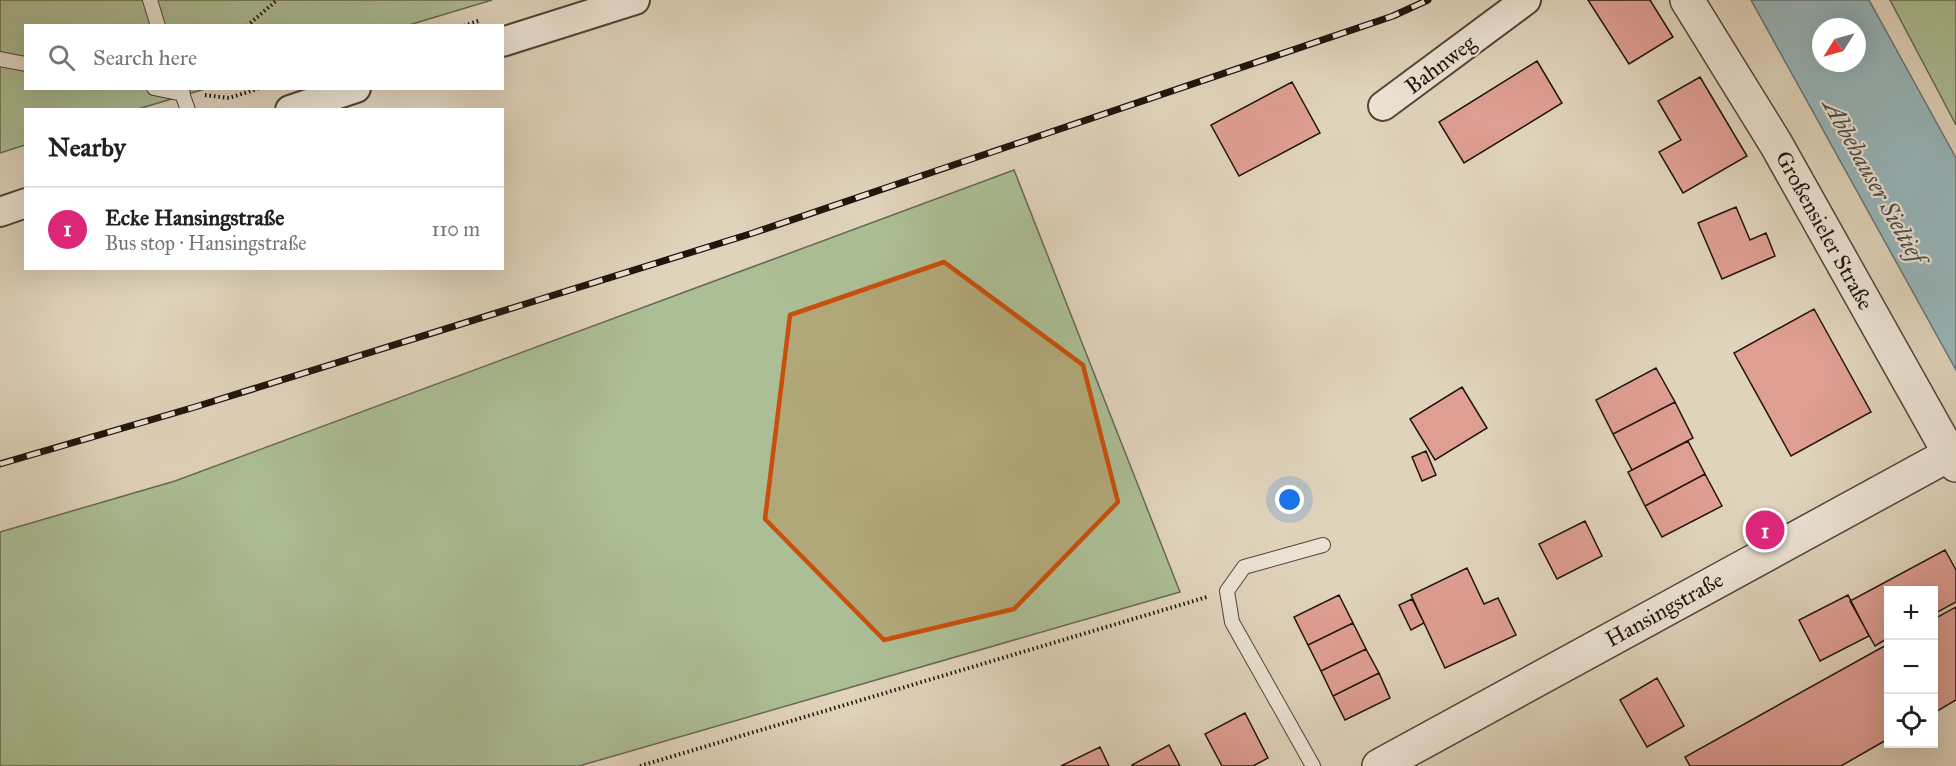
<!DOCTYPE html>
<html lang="en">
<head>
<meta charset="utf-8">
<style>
	:root { --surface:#fff; --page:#f6f6f6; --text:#202124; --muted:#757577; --line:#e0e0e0; --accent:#db2777 }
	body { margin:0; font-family:"IM FELL Great Primer",serif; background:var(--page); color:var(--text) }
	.controls { position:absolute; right:18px; bottom:18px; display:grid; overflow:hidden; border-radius:0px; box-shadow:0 6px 24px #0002 }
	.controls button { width:54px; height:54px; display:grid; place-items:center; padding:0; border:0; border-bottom:2px solid var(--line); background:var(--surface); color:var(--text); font:30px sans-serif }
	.compass { position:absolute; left:1812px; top:18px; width:54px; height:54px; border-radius:50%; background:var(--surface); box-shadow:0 6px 24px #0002; rotate:233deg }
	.you { position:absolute; left:1290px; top:500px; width:21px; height:21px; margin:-15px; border:4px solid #fff; border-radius:50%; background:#1a73e8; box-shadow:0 0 0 9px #1a73e833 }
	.badge { display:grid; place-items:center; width:39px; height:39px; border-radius:50%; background:var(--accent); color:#fff; font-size:20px; font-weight:700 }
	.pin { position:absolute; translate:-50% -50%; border:3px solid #fff; box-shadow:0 2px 6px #0006 }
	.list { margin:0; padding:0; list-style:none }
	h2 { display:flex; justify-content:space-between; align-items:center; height:78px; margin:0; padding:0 24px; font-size:26px }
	h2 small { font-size:20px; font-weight:400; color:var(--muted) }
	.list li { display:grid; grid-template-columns:39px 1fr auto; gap:18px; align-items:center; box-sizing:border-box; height:84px; padding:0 24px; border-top:2px solid var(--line) }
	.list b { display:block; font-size:22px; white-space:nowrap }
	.list p { margin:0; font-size:20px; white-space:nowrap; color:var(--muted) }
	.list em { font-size:20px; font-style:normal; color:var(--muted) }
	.icon { flex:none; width:33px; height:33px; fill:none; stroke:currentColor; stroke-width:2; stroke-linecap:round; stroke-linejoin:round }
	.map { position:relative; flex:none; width:1956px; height:766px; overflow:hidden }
	.search { position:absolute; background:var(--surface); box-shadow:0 6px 24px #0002; left:24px; top:24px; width:480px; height:66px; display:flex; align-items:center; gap:15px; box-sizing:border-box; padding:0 21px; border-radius:0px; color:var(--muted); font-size:22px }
	.panel { position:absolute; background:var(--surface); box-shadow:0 6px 24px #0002; left:24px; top:108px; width:480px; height:162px; border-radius:0px }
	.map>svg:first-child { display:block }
	.green { fill:#acbe95; stroke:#666951; stroke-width:1.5 }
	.water { fill:#97b6ba; stroke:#677575; stroke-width:1.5; fill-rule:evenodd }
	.building { fill:#de9e92; stroke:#20140d; stroke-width:1.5 }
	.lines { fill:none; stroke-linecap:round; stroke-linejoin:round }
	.service-casing { stroke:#504438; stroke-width:16 }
	.minor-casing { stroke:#504438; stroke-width:32 }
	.tertiary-casing { stroke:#504438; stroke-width:36 }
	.path { stroke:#20140d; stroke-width:4; stroke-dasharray:1.5 3; stroke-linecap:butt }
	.service { stroke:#ebe2d3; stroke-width:14 }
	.minor { stroke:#ebe2d3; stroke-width:28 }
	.tertiary { stroke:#ebe2d3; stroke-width:33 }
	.rail-casing { stroke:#20140d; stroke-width:7 }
	.rail { stroke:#ebe2d3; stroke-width:4.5; stroke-dasharray:14; stroke-linecap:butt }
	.marked { fill:#ca4f0c; fill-opacity:0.2; stroke:#ca4f0c; stroke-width:4.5; stroke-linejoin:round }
	.labels { text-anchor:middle; stroke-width:4.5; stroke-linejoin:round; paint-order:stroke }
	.street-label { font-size:22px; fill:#20140d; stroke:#ebe2d3 }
	.water-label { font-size:24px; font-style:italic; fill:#4a4d4a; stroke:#ebe2d3 }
</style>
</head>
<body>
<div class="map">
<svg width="1956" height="766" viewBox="0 0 1956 766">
	<rect width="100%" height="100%" fill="#e0d3bb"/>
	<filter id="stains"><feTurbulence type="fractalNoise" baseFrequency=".00333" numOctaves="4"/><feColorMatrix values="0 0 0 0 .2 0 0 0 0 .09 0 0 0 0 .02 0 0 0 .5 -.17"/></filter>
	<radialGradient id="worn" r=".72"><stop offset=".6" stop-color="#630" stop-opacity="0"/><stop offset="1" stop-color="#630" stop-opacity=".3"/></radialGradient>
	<path class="green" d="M0,0h492l-83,25 -383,1v62l179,1 -67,20 -112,1 -1,35 -25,8z
		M1890,0h66v125z
		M1014,170l166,422 -601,174h-579v-234l175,-51z"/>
	<path class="water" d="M1751,0h118l87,158v212zM1821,27h36v36h-36z"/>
	<path class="building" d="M1588,0h62l23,37 -44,27z
		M1537,61l25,42 -98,60 -25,-41z
		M1700,77l47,79 -64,37 -24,-41 22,-12 -23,-39z
		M1292,82l28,51 -81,43 -28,-51z
		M1736,207l14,33 16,-7 9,23 -53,23 -24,-56z
		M1814,309l57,103 -80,44 -57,-103z
		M1656,368l19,34 -62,32 -17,-34z
		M1462,387l25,41 -52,32 -25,-41z
		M1675,402l18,36 -61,32 -19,-36z
		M1688,441l17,33 -60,32 -17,-34z
		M1426,451l10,24 -14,6 -10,-24z
		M1705,474l17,32 -60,31 -17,-31z
		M1585,521l17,35 -45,23 -18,-35z
		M1945,550l11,20v32l-22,12v-24h-46v48l-13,8 -25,-45z
		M1467,568l17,36 14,-6 18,37 -71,33 -34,-73z
		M1339,595l14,28 -45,22 -14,-28z
		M1848,595l21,41 -49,25 -21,-41z
		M1412,599l12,24 -13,7 -12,-25z
		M1956,607v93l-22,13v-94z
		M1353,623l13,26 -45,22 -13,-26z
		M1888,644v95l-47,27h-151l-5,-9z
		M1366,649l13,24 -46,23 -12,-25z
		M1379,673l11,25 -45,22 -12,-24z
		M1657,678l27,48 -37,21 -27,-47z
		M1245,713l23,45 -15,8h-31l-17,-32z
		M1169,745l11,21h-48v-1z
		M1100,747l9,19h-48z"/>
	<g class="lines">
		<g class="service-casing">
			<path id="service" d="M150,0l8,26
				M0,59l26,5
				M154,88l29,6
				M180,88l8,22
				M1313,766l-81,-144 -5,-31 17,-24 79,-22"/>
		</g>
		<g class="minor-casing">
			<path id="minor" d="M502,42l133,-42
				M1383,106l143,-106
				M290,110l66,-22
				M0,212l26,-9"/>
		</g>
		<g class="tertiary-casing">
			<path id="tertiary" d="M1687,0l89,144 180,321
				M1379,766l571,-312"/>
		</g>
		<path class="path" d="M247,26l30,-26
			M464,26l17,-6
			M205,95l24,3 31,-10
			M640,766l567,-169"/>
		<use href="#service" class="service"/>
		<use href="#minor" class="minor"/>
		<use href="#tertiary" class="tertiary"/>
		<g class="rail-casing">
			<path id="rail" d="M0,464l195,-57 558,-174 640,-217 35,-16"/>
		</g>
		<use href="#rail" class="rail"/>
	</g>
	<path class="marked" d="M944,262l139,103 35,137 -104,107 -130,31 -119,-121 25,-204z"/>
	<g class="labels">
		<g class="street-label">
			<text transform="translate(1440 64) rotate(-37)" y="8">Bahnweg</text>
			<text transform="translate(1825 230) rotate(61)" y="8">Großensieler Straße</text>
			<text transform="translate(1664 609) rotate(-29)" y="8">Hansingstraße</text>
		</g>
		<g class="water-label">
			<text transform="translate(1874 181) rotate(61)" y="8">Abbehauser Sieltief</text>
		</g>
	</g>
	<rect width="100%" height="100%" filter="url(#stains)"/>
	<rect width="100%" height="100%" fill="url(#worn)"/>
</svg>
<div class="controls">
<button>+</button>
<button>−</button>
<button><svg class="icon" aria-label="locate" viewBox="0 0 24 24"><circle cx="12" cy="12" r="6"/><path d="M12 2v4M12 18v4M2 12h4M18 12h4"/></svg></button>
</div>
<svg class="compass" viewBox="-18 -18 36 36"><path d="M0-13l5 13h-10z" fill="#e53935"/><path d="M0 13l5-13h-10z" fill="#757577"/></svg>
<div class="you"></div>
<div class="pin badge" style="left:1765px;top:530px">1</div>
<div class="search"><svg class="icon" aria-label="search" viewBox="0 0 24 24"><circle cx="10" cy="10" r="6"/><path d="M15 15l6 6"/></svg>Search here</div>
<section class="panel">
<h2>Nearby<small></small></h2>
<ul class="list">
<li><span class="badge">1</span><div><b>Ecke Hansingstraße</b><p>Bus stop · Hansingstraße</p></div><em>110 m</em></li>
</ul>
</section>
</div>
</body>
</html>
